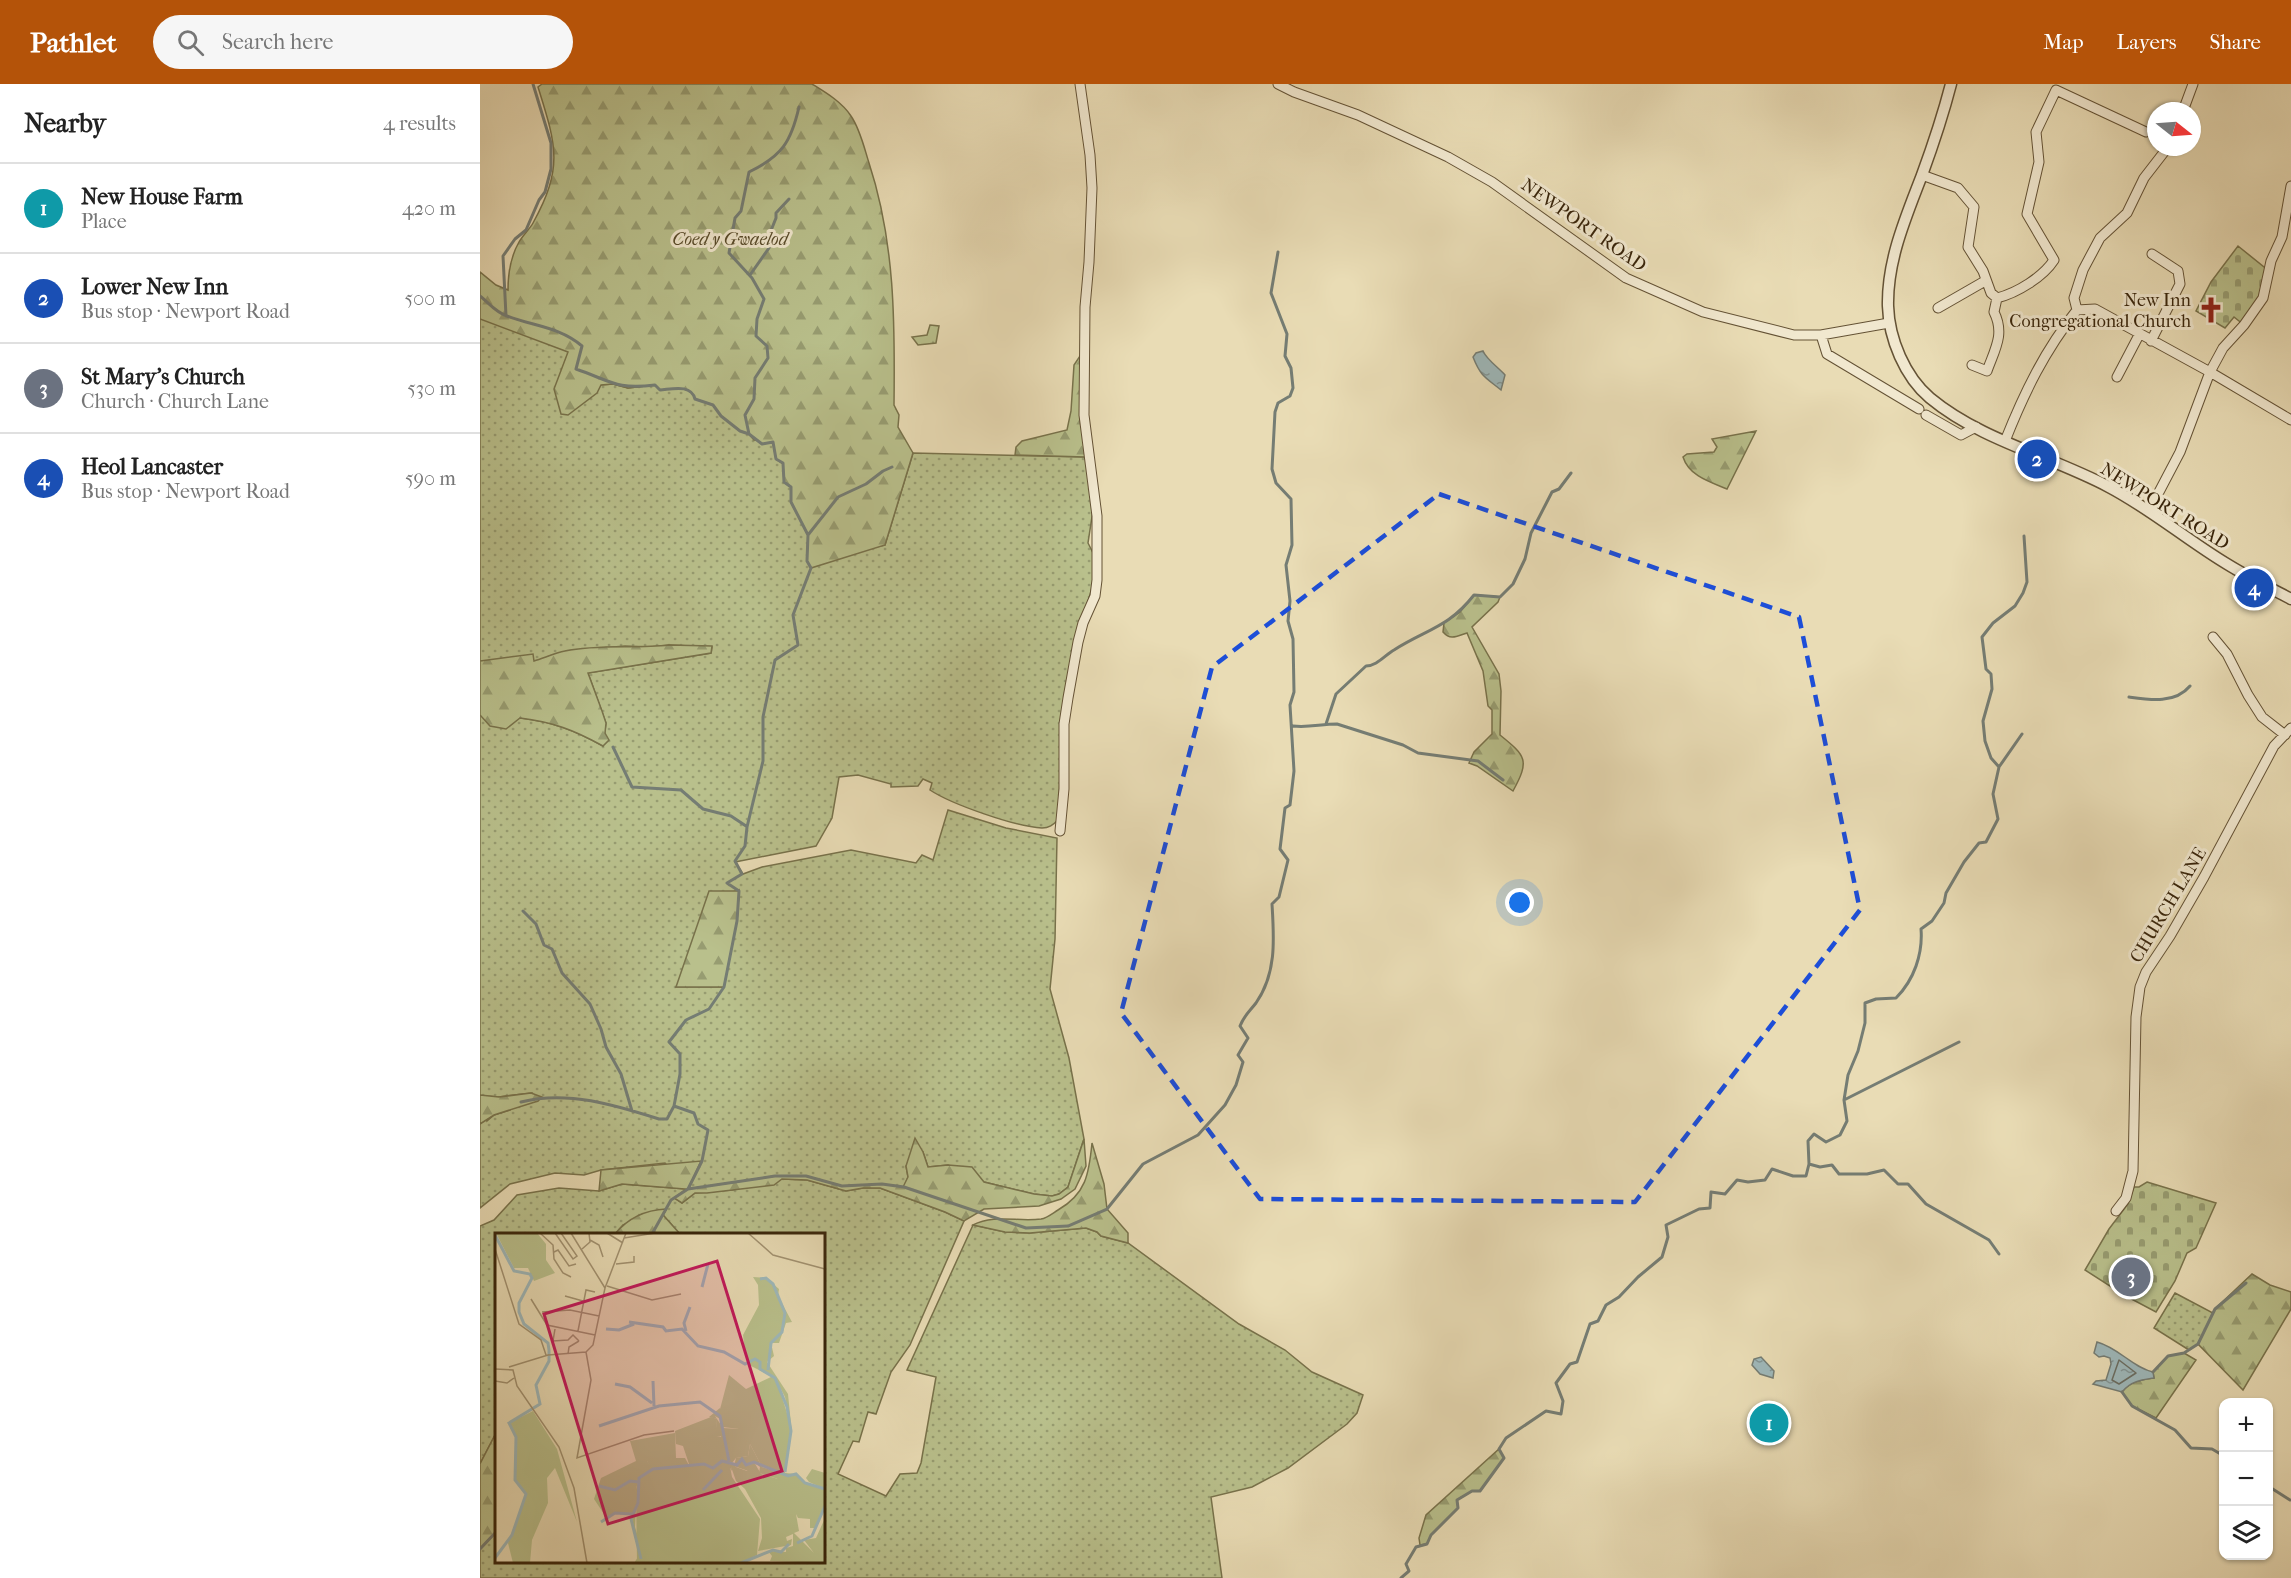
<!DOCTYPE html>
<html lang="en">
<head>
<meta charset="utf-8">
<style>
	:root { --surface:#fff; --page:#f6f6f6; --text:#222; --muted:#767676; --line:#e0e0e0; --accent:#b45309 }
	body { margin:0; font-family:"IM FELL French Canon",serif; background:var(--page); color:var(--text) }
	.controls { position:absolute; right:18px; bottom:18px; display:grid; overflow:hidden; border-radius:12px; box-shadow:0 2px 4px #0004 }
	.controls button { width:54px; height:54px; display:grid; place-items:center; padding:0; border:0; border-bottom:2px solid var(--line); background:var(--surface); color:var(--text); font:30px sans-serif }
	.compass { position:absolute; left:1667px; top:18px; width:54px; height:54px; border-radius:50%; background:var(--surface); box-shadow:0 2px 4px #0004; rotate:107deg }
	.you { position:absolute; left:1040px; top:819px; width:21px; height:21px; margin:-15px; border:4px solid #fff; border-radius:50%; background:#1a73e8; box-shadow:0 0 0 9px #1a73e833 }
	.badge { display:grid; place-items:center; width:39px; height:39px; border-radius:50%; background:var(--accent); color:#fff; font-size:20px; font-weight:700 }
	.pin { position:absolute; translate:-50% -50%; border:3px solid #fff; box-shadow:0 2px 6px #0006 }
	.list { margin:0; padding:0; list-style:none }
	h2 { display:flex; justify-content:space-between; align-items:center; height:78px; margin:0; padding:0 24px; font-size:26px }
	h2 small { font-size:20px; font-weight:400; color:var(--muted) }
	.list li { display:grid; grid-template-columns:39px 1fr auto; gap:18px; align-items:center; box-sizing:border-box; height:90px; padding:0 24px; border-top:2px solid var(--line) }
	.list b { display:block; font-size:22px; white-space:nowrap }
	.list p { margin:0; font-size:20px; white-space:nowrap; color:var(--muted) }
	.list em { font-size:20px; font-style:normal; color:var(--muted) }
	.icon { flex:none; width:33px; height:33px; fill:none; stroke:currentColor; stroke-width:2; stroke-linecap:round; stroke-linejoin:round }
	.map { position:relative; flex:none; width:1811px; height:1494px; overflow:hidden }
	header { display:flex; align-items:center; gap:36px; box-sizing:border-box; height:84px; padding:0 30px; background:var(--accent); color:#fff }
	header strong { font-size:28px }
	nav { display:flex; gap:33px; margin-inline-start:auto; font-size:21px }
	.search { width:420px; height:54px; background:var(--page); display:flex; align-items:center; gap:15px; box-sizing:border-box; padding:0 21px; border-radius:33px; color:var(--muted); font-size:22px }
	main { display:flex }
	aside { flex:1; background:var(--surface) }
	.map>svg:first-child { display:block }
	.grass { fill:url(#grass-dots); stroke:#78724b; stroke-width:1.5; fill-rule:evenodd }
	.forest { fill:url(#forest-firs); stroke:#78724b; stroke-width:1.5 }
	.cemetery { fill:url(#cemetery-stones); stroke:#78724b; stroke-width:1.5 }
	.water { fill:url(#water-ripples); stroke:#757d74; stroke-width:1.5 }
	.lines { fill:none; stroke-linecap:round; stroke-linejoin:round }
	.shore { stroke:#6b6e62; stroke-width:1.5 }
	.stream { stroke:#757d74; stroke-width:3 }
	.minor-casing { stroke:#645235; stroke-width:11 }
	.tertiary-casing { stroke:#645235; stroke-width:13 }
	.minor { stroke:#f1e8cf; stroke-width:9 }
	.tertiary { stroke:#f1e8cf; stroke-width:10 }
	.marked { fill:none; stroke:#1d4ed8; stroke-width:4.5; stroke-dasharray:12 8; stroke-linejoin:round }
	.labels { text-anchor:middle; stroke-width:6; stroke-linejoin:round; paint-order:stroke }
	.street-label { font-size:18px; fill:#38240a; stroke:#f1e8cf }
	.park-label { font-size:18px; font-style:italic; fill:#584b2a; stroke:#f1e8cf }
	.poi-label { font-size:18px; fill:#38240a; stroke:#f1e8cf; text-anchor:end }
	.inset-river { fill:none; stroke:#9eb8ba; stroke-width:3 }
	.inset-road { fill:none; stroke:#a29271; stroke-width:1.5 }
	.view { fill:#c2185b; fill-opacity:0.15; stroke:#c2185b; stroke-width:3 }
	.inset-edge { fill:none; stroke:#38240a; stroke-width:3 }
</style>
</head>
<body>
<header>
<strong>Pathlet</strong>
<div class="search"><svg class="icon" aria-label="search" viewBox="0 0 24 24"><circle cx="10" cy="10" r="6"/><path d="M15 15l6 6"/></svg>Search here</div>
<nav><a>Map</a><a>Layers</a><a>Share</a></nav>
</header>
<main>
<aside>
<h2>Nearby<small>4 results</small></h2>
<ul class="list">
<li><span class="badge" style="background:#0f9aa8">1</span><div><b>New House Farm</b><p>Place</p></div><em>420 m</em></li>
<li><span class="badge" style="background:#1a4fb4">2</span><div><b>Lower New Inn</b><p>Bus stop · Newport Road</p></div><em>500 m</em></li>
<li><span class="badge" style="background:#6b7280">3</span><div><b>St Mary's Church</b><p>Church · Church Lane</p></div><em>530 m</em></li>
<li><span class="badge" style="background:#1a4fb4">4</span><div><b>Heol Lancaster</b><p>Bus stop · Newport Road</p></div><em>590 m</em></li>
</ul>
</aside>
<div class="map">
<svg width="1811" height="1494" viewBox="0 0 1811 1494">
	<defs>
		<pattern id="grass-dots" width="8" height="8" patternUnits="userSpaceOnUse" patternTransform="scale(1.5)"><rect width="8" height="8" fill="#b9c08c"/><path d="M2 2h.1M6 6h.1" fill="none" stroke="#979c71" stroke-width="1.8" stroke-linecap="round"/></pattern>
		<pattern id="forest-firs" width="22" height="20" patternUnits="userSpaceOnUse" patternTransform="scale(1.5)"><rect width="22" height="20" fill="#b9c08c"/><path d="M5 1l3.5 6h-7zM16 11l3.5 6h-7z" fill="#979c71"/></pattern>
		<pattern id="cemetery-stones" width="16" height="16" patternUnits="userSpaceOnUse" patternTransform="scale(1.5)"><rect width="16" height="16" fill="#b9c08c"/><path d="M2 7V4a2 2 0 0 1 4 0v3zM10 15v-3a2 2 0 0 1 4 0v3z" fill="#979c71"/></pattern>
		<pattern id="water-ripples" width="26" height="14" patternUnits="userSpaceOnUse" patternTransform="scale(1.5)"><rect width="26" height="14" fill="#9eb8ba"/><path d="M2 4q2-2 4 0t4 0M15 11q2-2 4 0t4 0" fill="none" stroke="#829595"/></pattern>
	</defs>
	<rect width="100%" height="100%" fill="#e9dcb5"/>
	<filter id="stains"><feTurbulence type="fractalNoise" baseFrequency=".00333" numOctaves="4"/><feColorMatrix values="0 0 0 0 .2 0 0 0 0 .09 0 0 0 0 .02 0 0 0 .5 -.17"/></filter>
	<radialGradient id="worn" r=".72"><stop offset=".6" stop-color="#630" stop-opacity="0"/><stop offset="1" stop-color="#630" stop-opacity=".3"/></radialGradient>
	<path class="grass" d="M0,212l90,39 30,50 13,-1 15,4 27,-3 6,5c12,-1 30,-6 34,9l18,6 8,11 19,15 9,3 5,6 19,2 3,17 7,4 1,19 7,5v15l17,33 -1,26 78,-16 28,-92 173,4 7,53 -5,33 5,10 1,28 -7,24 -26,153 -3,62c-5,5 -9,8 -16,8 -26,-1 -91,-24 -112,-38l2,-7 -9,-4 -5,7 -27,1v-3l-33,-9 -19,2 -7,41 -16,28 -81,16 8,12 19,-7 89,-17 65,13 6,-8 11,5 15,-50 58,18 51,10 -2,101 -5,50 19,69 15,81 -16,48 -9,7 -7,2 -18,-2 -50,-12 -36,-17 -20,2 -5,-15 -17,14 2,11 -4,10 -22,-3 -40,2 -36,-10h-31l-87,13 -13,9 7,5 13,-10 37,-3 50,-11 25,1 39,11 17,-3h17l65,24 19,9 -54,124 -19,27 -15,42 -8,-2 -9,30 -6,-1 -15,33 48,22 14,-22 17,-1 4,-10 15,-86 -29,-7 66,-145 32,7 25,1 56,-5 11,4 4,4 27,7 111,81 46,26 27,22 51,23 -6,18 -10,11 -59,44 -36,19 -41,10 11,81h-742v-29l16,-17v30h328v-328h-144l-17,-19 3,-5 -43,15 -8,9h-119v199l-16,31v-238l14,-6 23,-25 42,-7 40,3 23,-7 65,5 -22,-26 -64,7 -17,5 -29,-2 -45,11 -30,24zM189,561l43,2 -1,6 -123,20 18,50 -3,23c-29,-16 -50,-24 -82,-28l45,-67 59,-5 25,1zM259,807l-2,30 -13,66h-48zM51,1009l-21,17 -16,5 -7,6 -2,-25 14,1z
		M1695,1209l38,20 -15,31 -9,6 -35,-22z"/>
	<path class="forest" d="M62,0h270c13,8 30,18 39,32 9,13 13,31 18,47 26,79 26,160 25,242l5,10 -1,12 15,26 -28,92 -74,23 -4,-7 1,-26 -17,-33v-15l-7,-5 -1,-18 -7,-5 -3,-17 -11,2 -13,-10 -9,-3 -19,-15 -8,-11 -18,-6c-4,-15 -22,-10 -35,-9l-5,-5 -27,3 -15,-4 -12,1 -4,8 -29,22 -7,-1 -7,-25 14,-37 -88,-33v-47l16,13 12,5c0,-16 3,-34 11,-48 4,-7 10,-12 14,-19 31,-56 23,-78 5,-136z
		M450,241l9,1 -3,17 -18,2 -6,-8 15,-2z
		M600,272l6,101 -71,-2 1,-8 6,-6 45,-11 4,-19 3,-46z
		M1276,347l-29,58c-17,-7 -38,-13 -44,-32l4,-3 27,-2 3,-5 -5,-8z
		M994,511l26,2 -2,5 -26,25 27,47 2,17 -1,44c26,21 30,25 13,56l-36,-25 -8,-3 5,-11 18,-18v-24l-4,-4 -5,-35 -16,-38c-10,3 -16,8 -24,-1l1,-9 16,-11z
		M189,561l43,1 -1,7 -123,20 14,38 4,12 -1,10 4,7 -6,6c-29,-16 -50,-24 -83,-28l-14,11 -16,-3 -10,-11v-54l53,-7 1,7c10,-3 21,-8 31,-10 34,-7 70,-2 104,-6z
		M229,807h30l-2,30 -13,66h-48z
		M51,1009l11,4 -4,4 -44,14 -14,9v-29l19,2z
		M435,1054l8,14 5,15 20,-2 24,2 12,15 50,12 18,2 7,-2 9,-7 16,-48 2,27 -11,23 -14,10 -22,7 -55,3 -20,12 -19,-9 -65,-24h-17l-17,3 -39,-11 -25,-1 -8,6 -67,8h-12l-13,10 -8,-5 12,-9 -64,-5 -23,7 2,-21 100,-9 -13,28 87,-13h31l36,10 40,-2 21,3 5,-10 -2,-11z
		M612,1059l12,41 3,25 21,24v10l-27,-7 -4,-4 -11,-4 -56,5 -25,-1 -32,-7c21,-11 45,-3 68,-6 6,-1 12,-6 17,-9 28,-16 31,-36 34,-67z
		M186,1125l-3,6 17,19h-65c13,-16 30,-24 51,-25z
		M1772,1190l18,11 21,7v17l-48,81 -45,-46 17,-35z
		M1704,1269l12,7 -40,58 -24,-12 -10,-14c8,-11 19,-12 32,-14l-1,-6 15,-16z
		M16,1349v99l-16,17v-85z
		M1019,1365l5,9 -24,33h-8l-15,9 1,8 -27,27 -4,9 -7,1 -1,-7 7,-23z"/>
	<path class="cemetery" d="M1758,162l31,25 -6,27 -19,27 -10,-8 -9,11 -29,-17 15,-29z
		M1667,1098l69,21 -20,45 -9,5 -12,28 -19,31 -32,-17 -39,-25 24,-41 19,-25 6,-17h5z"/>
	<path class="water" d="M1003,267c4,9 16,17 22,24l-4,15c-16,-13 -20,-13 -28,-33l3,-4z
		M1617,1258c22,6 35,25 56,30l1,6c-13,2 -23,3 -32,14l-29,-8 3,-3 10,-1 5,-16 -1,-6 -6,-2 -5,1 -5,-4z
		M1281,1273l13,14 -1,7 -13,-4 -8,-9 2,-6z"/>
	<g class="lines">
		<path class="shore" d="M1639,1276l17,13 -17,11 -7,-4z"/>
		<path class="stream" d="M270,191l19,-27 -1,-10 8,-20v-5l13,-14
			M0,212c9,7 15,16 27,20 26,10 53,11 75,30l-6,23c35,12 40,21 79,16l5,5c13,-1 31,-6 35,9l18,6 8,11 19,15 9,3 13,10 11,-2 3,17 7,4 1,19 7,5v15l17,33 -1,26 4,7 -18,47 5,30 -23,15 -12,57v44l-16,66 -2,19 -10,15 7,13 -15,9 12,8 -2,30 -13,66 -15,22 -23,11 -17,22 11,12v20l-6,32 20,7 4,11 10,6 -6,31 -14,28 -17,11 -19,34
			M26,232l-3,-60 12,-17 11,-9 13,-30 6,-8 6,-23v-26l-18,-59
			M269,350l-4,-19 9,-16 1,-21 13,-20 -1,-12 -11,-10 1,-17 7,-20 -12,-21 -23,-25 6,-35 6,-7 8,-39c33,-16 42,-30 50,-65
			M328,451l30,-38 28,-13 17,-13 9,-4
			M1649,613c21,3 46,7 61,-11
			M846,640l10,-30 30,-28c11,0 19,-11 28,-16 33,-21 54,-22 80,-55l26,2 13,-13 12,-25 6,-26 21,-41 7,-3 12,-16
			M813,642c15,2 28,-2 44,-2l66,21 15,8 60,8 25,19
			M133,663l19,40 49,3 22,19 28,7 15,10
			M1519,683l-8,-9 -6,-17 -2,-20 9,-32 -1,-15 -5,-5 -4,-32 11,-14 22,-17 8,-13 4,-11 -3,-46
			M43,827l13,13 8,21 8,4 10,24 28,31 11,25 5,18 15,27 11,37
			M1364,1016l115,-58
			M41,1018c46,-12 94,3 138,17h8l7,-13
			M1329,1080l11,3 12,-2 7,9h28l17,-4 14,14h10l18,20 63,36 10,14
			M208,1105l87,-13h31l36,10 40,-2 22,3 122,41 42,-2 39,-17 36,-45 55,-29 27,-30 11,-20 7,-23 -5,-7 10,-17 -8,-12c5,-12 9,-14 16,-23 21,-30 18,-65 16,-99l7,-7 9,-37 -8,-11 5,-41 5,-3 4,-34 -4,-66 4,-13 -1,-53 -5,-18 2,-20 -4,-36 6,-20 -1,-46 -15,-16 -4,-14 3,-57 3,-9 12,-7 3,-8 -2,-20 -6,-12 2,-22 -16,-41 7,-41
			M1673,1288l15,-16 16,-3 14,-9 17,-35 31,-26
			M1642,1308l10,14 43,24 16,18 21,1 12,7
			M1788,1402l22,14
			M0,1465l16,-17
			M921,1494l8,-7 -3,-7 10,-17 11,-3 4,-9 27,-27 -1,-8 15,-9h8l24,-33 -5,-9 7,-11 40,-27 15,3 2,-13 -7,-18 14,-19 7,-2 13,-38 8,-3 8,-16 13,-8 19,-20 24,-20 6,-20 -2,-12 33,-16 11,-1 1,-16 14,2 12,-14 11,2 17,-2 7,-11 21,7h13l3,-12 -1,-23 6,-7 12,8 14,-7 7,-14 -3,-21 4,-25 10,-24 7,-28v-20l11,-4 20,-1c18,-18 27,-44 25,-69l11,-8 12,-18 2,-10 18,-31 15,-19 7,-1 12,-23 -5,-25 6,-27 23,-33"/>
		<g class="minor-casing">
			<path id="minor" d="M798,0l16,8 64,23 90,42 44,25 134,96 77,34 91,23h27l68,-12
				M1703,27l10,-27
				M1442,91l36,13 16,19 -6,40 15,24 8,22 6,5
				M1517,214c20,-5 46,-21 57,-38l-27,-46 12,-52 -3,-30 20,-42 90,42
				M1458,224l47,-27
				M1597,226l18,-1 115,63 81,48
				M1341,251l6,19 92,55
				M1671,257l29,-57 -2,-13 -26,-17
				M1492,281l15,6c8,-22 18,-37 7,-59l3,-14
				M1637,293l22,-42
				M1446,331l35,20 15,-8
				M1525,357c19,-48 40,-91 72,-131l-3,-12 9,-28 17,-32 27,-25 17,-35 24,-31
				M1669,427l31,-59 30,-80 13,-24 21,-23 19,-27 8,-37 11,-24 9,-51
				M1733,553l14,17 21,41 14,22 23,18
				M580,747l4,-42v-65l4,-26 10,-56 5,-19 12,-27 2,-16v-64l-13,-101 1,-108 4,-45 3,-74 -2,-33 -10,-71
				M1636,1127l10,-13 7,-27 3,-154 4,-30 6,-15 24,-36 34,-59 70,-131 17,-18"/>
		</g>
		<g class="tertiary-casing">
			<path id="tertiary" d="M1471,0c-8,31 -18,61 -29,91 -16,42 -35,85 -34,131 1,33 17,71 42,92 52,43 121,58 179,89 42,22 78,53 118,77 21,13 43,24 64,35"/>
		</g>
		<use href="#minor" class="minor"/>
		<use href="#tertiary" class="tertiary"/>
	</g>
	<path class="marked" d="M959,410l360,123 61,293 -225,292 -375,-3 -139,-186 91,-346z"/>
	<defs>
		<g id="church-bare" transform="scale(2.07)"><path d="M-1.2-6h2.4v3.5h3.3v2.4h-3.3V6h-2.4V-.1h-3.3v-2.4h3.3Z" fill="#8f2418" stroke="#f1e8cf" stroke-width="2.5" paint-order="stroke"/></g>
	</defs>
	<g fill-rule="evenodd">
		<use href="#church-bare" x="1731" y="226"/>
	</g>
	<g class="labels">
		<g class="street-label">
			<text transform="translate(1104 141) rotate(35)" y="6">NEWPORT ROAD</text>
			<text transform="translate(1685 422) rotate(32)" y="6">NEWPORT ROAD</text>
			<text transform="translate(1688 821) rotate(-59)" y="6">CHURCH LANE</text>
		</g>
		<g class="park-label">
			<text x="250" y="161">Coed y Gwaelod</text>
		</g>
		<g class="poi-label">
			<text x="1711" y="222">New Inn<tspan x="1711" dy="21">Congregational Church</tspan></text>
		</g>
	</g>
	<g transform="translate(15 1149)">
		<rect width="330" height="330" fill="#e9dcb5"/>
		<path d="M234,142l17,14 27,-13 4,5 14,45 -6,47 11,1 9,8 20,7v17l-9,22h-6v-9l-12,-1 -2,-4 3,17 -5,2 20,20 -10,-13 12,-2 9,-20v45l-55,-2 2,-5 -4,-5 18,1v-4l7,-2v-12l-7,3 1,4 5,-2 -1,6 -33,6 4,-13 -1,-20 -16,-29 -9,-8 -7,-20 3,16 28,42 -3,36 -16,8h-104l-1,-74 3,-11 13,-8 -5,-9h-11l-6,-20 45,-8 1,25h9l5,9 -7,-21 -7,-2 -1,-13 36,-14 6,2 -1,17 6,1 1,-9 16,1 -16,-2 -4,-14zM255,211l12,23h6l10,12 -17,-5 -7,-12 -7,9 -11,-4 -4,-4 4,-5 12,-2z" fill="#b9c08c" fill-rule="evenodd"/>
		<path d="M258,44l13,1 13,11 -1,7 14,26 -6,1 -7,20h-8l3,13 -7,6 21,32 4,40 -7,-37 -10,-19 -26,-13 -4,-11 -2,-19 16,-30 -1,-20zM225,175l3,19 -3,-8 -5,-3 8,12 1,20 7,13 1,10 -7,-11h4l-5,-9 -3,-15 -6,1 2,-18 -8,-2zM38,178l24,38 20,73 -22,-54 -8,10 1,25 -16,37 -2,23h-17l-5,-20 18,-50 -11,-14 1,-43 -7,-13zM255,211l12,23 18,6 -2,6 -19,-6 1,-6 -6,-5 -3,10 -17,-6 2,-8 12,-2zM141,228h11l6,8 -14,9 -3,11 8,14 -8,2 -1,22 11,36h-12l6,-9 -9,-40 -15,-1 -10,4 -12,-18 7,-21zM317,236l13,4v16l-16,-7 -3,-4zM170,245l8,13 8,-4 4,25 -6,3z" fill="#b9c08c"/>
		<path d="M1,0h41l9,11v16l9,13 -21,8 -6,-13h-14z" fill="#b9c08c"/>
		<path class="inset-river" d="M0,2l19,36 16,3 2,4 -13,25v9l5,12 24,19 1,7v11l-13,24 4,19 -31,19 7,14 -1,43 11,14 -14,41 -17,23M265,46l6,-1 7,6 12,29 -3,19 -11,11 -3,27M207,54l6,-23M134,89l34,5 3,4 16,-2 16,17 26,6 21,12 10,-5 5,3v7l15,9 12,29 4,24 -6,41M111,96l13,1 15,-6M191,98l-2,-8 6,-16M158,148l1,25M120,151l15,3 22,16M104,193l60,-20 41,-4 20,14 9,45M104,253l16,4 15,-9 8,1M208,257l19,-20M106,289l14,-9 17,1M302,310l15,-7 13,-30M146,326l-10,-40 7,-16 1,-25 14,-9 51,-5 9,4 9,-7 15,4 5,-6 4,6 8,-3 34,14 8,-2 9,9 20,6M246,330l32,-13 8,2 8,-8"/>
		<path class="inset-road" d="M45,0l13,12 1,14 9,14 8,4M60,0l18,26 4,-3 -16,-23M76,0l34,55M112,0l16,10M253,0l25,22 52,14M129,5l31,-5M95,7l9,5 4,12M0,16l24,75 22,16 5,15M87,16l8,-7 -1,-9M59,19l4,-2 11,16 7,-2M121,31l18,-2v-6M112,53l45,14 29,-6M70,63l18,5M36,66l16,26 48,10M47,79l28,-2 29,6M60,96l-2,12 15,-1 5,-5 6,6M83,98l8,-41 9,2M91,119l5,28 -14,78 67,-23 30,-4M91,119l7,-7 12,-57 21,-55M73,121l1,-7 10,-6M14,134l39,-12 38,-3M0,136l18,1 4,16 42,61 15,41 13,75M0,148l12,2 7,-5"/>
		<path class="view" d="M222,28l65,210 -174,53 -64,-210z"/>
		<rect width="330" height="330" class="inset-edge"/>
	</g>
	<rect width="100%" height="100%" filter="url(#stains)"/>
	<rect width="100%" height="100%" fill="url(#worn)"/>
</svg>
<div class="controls">
<button>+</button>
<button>−</button>
<button><svg class="icon" aria-label="layers" viewBox="0 0 24 24"><path d="M12 4l9 5-9 5-9-5zM3 14l9 5 9-5"/></svg></button>
</div>
<svg class="compass" viewBox="-18 -18 36 36"><path d="M0-13l5 13h-10z" fill="#e53935"/><path d="M0 13l5-13h-10z" fill="#767676"/></svg>
<div class="you"></div>
<div class="pin badge" style="left:1289px;top:1339px;background:#0f9aa8">1</div>
<div class="pin badge" style="left:1557px;top:375px;background:#1a4fb4">2</div>
<div class="pin badge" style="left:1651px;top:1193px;background:#6b7280">3</div>
<div class="pin badge" style="left:1774px;top:504px;background:#1a4fb4">4</div>
</div>
</main>
</body>
</html>
